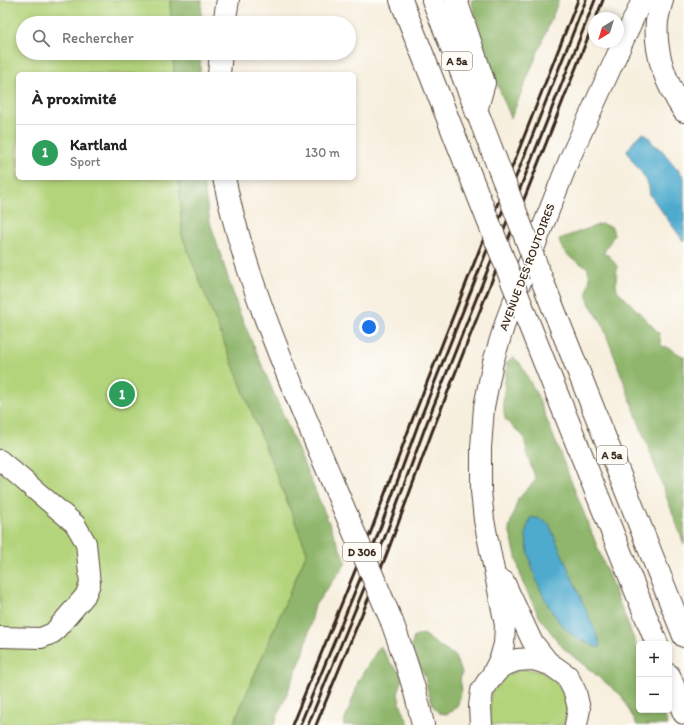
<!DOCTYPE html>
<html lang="fr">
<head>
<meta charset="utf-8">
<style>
	:root { --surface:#fff; --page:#f6f6f6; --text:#222; --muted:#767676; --line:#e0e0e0; --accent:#d93025 }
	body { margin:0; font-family:Itim,sans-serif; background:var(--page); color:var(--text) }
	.controls { position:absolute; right:12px; bottom:12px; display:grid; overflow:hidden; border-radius:6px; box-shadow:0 2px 6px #0003 }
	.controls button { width:36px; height:36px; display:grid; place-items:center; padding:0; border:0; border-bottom:1px solid var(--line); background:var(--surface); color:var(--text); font:20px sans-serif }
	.compass { position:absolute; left:588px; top:12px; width:36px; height:36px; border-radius:50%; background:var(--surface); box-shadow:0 2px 6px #0003; rotate:218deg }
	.you { position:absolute; left:369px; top:327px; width:14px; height:14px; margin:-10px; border:3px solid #fff; border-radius:50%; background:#1a73e8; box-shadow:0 0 0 6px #1a73e833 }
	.badge { display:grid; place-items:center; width:26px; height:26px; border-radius:50%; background:var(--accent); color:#fff; font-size:13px; font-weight:700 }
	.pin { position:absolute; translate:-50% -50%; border:2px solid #fff; box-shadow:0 1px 4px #0006 }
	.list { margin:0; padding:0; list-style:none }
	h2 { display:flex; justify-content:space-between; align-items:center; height:52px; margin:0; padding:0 16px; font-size:17px }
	h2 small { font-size:13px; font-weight:400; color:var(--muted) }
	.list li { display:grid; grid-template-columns:26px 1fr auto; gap:12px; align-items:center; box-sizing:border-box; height:56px; padding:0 16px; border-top:1px solid var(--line) }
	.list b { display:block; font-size:15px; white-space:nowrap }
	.list p { margin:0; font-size:13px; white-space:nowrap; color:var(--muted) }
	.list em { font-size:13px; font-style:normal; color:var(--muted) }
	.icon { flex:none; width:22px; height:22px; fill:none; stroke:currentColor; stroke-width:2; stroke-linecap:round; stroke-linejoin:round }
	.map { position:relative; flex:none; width:684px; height:725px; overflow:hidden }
	.search { position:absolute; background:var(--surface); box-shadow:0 2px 6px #0003; left:16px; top:16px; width:340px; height:44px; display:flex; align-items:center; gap:10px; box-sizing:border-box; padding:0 14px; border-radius:22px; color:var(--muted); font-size:15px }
	.panel { position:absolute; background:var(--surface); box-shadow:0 2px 6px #0003; left:16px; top:72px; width:340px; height:108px; border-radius:6px }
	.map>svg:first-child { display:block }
	.green { fill:#b4d47c; stroke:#787f4d }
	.forest { fill:#8fb66c; stroke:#657045 }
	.water { fill:#50abce; stroke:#466a76 }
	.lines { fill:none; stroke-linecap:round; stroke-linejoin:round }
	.minor-casing { stroke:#57483b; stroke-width:22 }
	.major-casing { stroke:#57483b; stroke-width:24 }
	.highway-casing { stroke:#57483b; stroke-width:24 }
	.minor { stroke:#fff; stroke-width:20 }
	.major { stroke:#fff; stroke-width:22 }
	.highway { stroke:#fff; stroke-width:22 }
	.rail { stroke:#3b2a1e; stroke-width:3 }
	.major-bridge-casing { stroke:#57483b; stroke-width:24; stroke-linecap:butt }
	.highway-bridge-casing { stroke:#57483b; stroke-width:24; stroke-linecap:butt }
	.major-bridge { stroke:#fff; stroke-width:22 }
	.highway-bridge { stroke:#fff; stroke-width:22 }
	.labels { text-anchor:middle; stroke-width:3.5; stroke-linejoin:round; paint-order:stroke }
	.shield { fill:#fdfcf7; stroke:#75695f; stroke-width:1 }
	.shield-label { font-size:11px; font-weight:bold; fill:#3b2a1e }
	.street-label { font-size:12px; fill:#3b2a1e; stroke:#fdfcf7 }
</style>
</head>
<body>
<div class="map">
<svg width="684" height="725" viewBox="0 0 684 725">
	<rect width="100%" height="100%" fill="#fdfcf7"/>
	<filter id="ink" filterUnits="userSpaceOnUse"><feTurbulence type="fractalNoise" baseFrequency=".025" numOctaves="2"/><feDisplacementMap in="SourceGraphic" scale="8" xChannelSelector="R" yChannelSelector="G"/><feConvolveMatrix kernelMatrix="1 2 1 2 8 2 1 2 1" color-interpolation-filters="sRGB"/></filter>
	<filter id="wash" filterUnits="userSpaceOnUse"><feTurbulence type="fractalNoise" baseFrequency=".012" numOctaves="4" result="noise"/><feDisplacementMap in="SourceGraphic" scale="16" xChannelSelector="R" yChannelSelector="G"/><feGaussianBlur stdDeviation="0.9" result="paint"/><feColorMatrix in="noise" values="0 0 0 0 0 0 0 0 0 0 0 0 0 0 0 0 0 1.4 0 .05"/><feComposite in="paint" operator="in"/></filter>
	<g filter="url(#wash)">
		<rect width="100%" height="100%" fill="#f7efde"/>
		<path class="green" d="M0,0h170l1,23h-148v30h150l1,21h-156v104h161l3,58 125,316 -74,173h-233z
			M525,669c5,1 11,1 16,3 3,1 6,3 8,5 17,12 22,29 14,48h-71l-3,-6 2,-26 17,-19z"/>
		<path class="forest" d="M170,0h32l-1,23h-30z
			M471,0h88l-48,118 -21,-52z
			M173,53h28l-1,21h-26z
			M179,178h23l8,44 28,87 108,254 -31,42 -11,47 -30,73h-41l74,-173 -125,-316z
			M601,224l11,3 2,8 -11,19 5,1 9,11 -1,16 1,8 42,43 2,13 6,1 17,10v187l-82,-221 -13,-20 -2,-10 3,-16 -3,-10c-13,-7 -26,-13 -28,-28z
			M513,357l7,6 17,32 102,257v58h23l6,15h-31l-16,-30 -58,-47 -23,-30 -18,-37 -13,-53 9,-29 18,-19 -8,-23 -4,-20 -19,-18 -2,-16 4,-41z
			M423,634l20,15 11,6 8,17 -2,8 2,9 -4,15 -5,7 -7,3 -7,-1 -5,-6 -6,-15 -3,-16 -14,-28 3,-11z
			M380,646l12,19 9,8 1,8 -4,12 2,10 9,22h-66l13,-35 2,-9z"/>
		<path class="water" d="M644,133l5,4 4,7 7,4 24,29v65l-34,-47c-1,-20 -15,-26 -23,-44l9,-13z
			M531,517l13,3 5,4 50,116 1,7 -2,1c-9,-5 -21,-9 -29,-16 -22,-17 -43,-71 -43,-98 0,-5 3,-12 5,-17z"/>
	</g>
	<g filter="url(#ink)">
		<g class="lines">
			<g class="minor-casing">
				<path id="minor" d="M0,460l75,64 11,19 4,41 -5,12 -32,37 -12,5 -41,-1
					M504,581l28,60 18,23
					M490,678l10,-20 4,-14 1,-19 -21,-105 -3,-29v-43l3,-41 9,-45 14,-45 62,-157 73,-160"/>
			</g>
			<g class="major-casing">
				<path id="major" d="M224,23l4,-23
					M219,74l2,-21
					M224,178c22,106 67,205 109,305
					M392,622c12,34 24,68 31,103
					M481,725l-1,-19 2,-15 7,-11 12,-14 16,-6 16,-1 17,5 17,12 8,16 4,17 -3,16"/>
			</g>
			<g class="highway-casing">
				<path id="highway" d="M401,0l64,162
					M433,0l48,122
					M456,0l28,83 -8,28
					M662,0c-2,7 -4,14 -5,21 -3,34 9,63 27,90
					M540,275l144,361
					M525,314l132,330
					M669,675l15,38"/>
			</g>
			<use href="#minor" class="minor"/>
			<use href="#major" class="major"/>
			<use href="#highway" class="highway"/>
			<path class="rail" d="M596,18l7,-18
				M292,725l78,-191 43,-116 165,-418
				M300,725l74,-180 45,-123 167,-422
				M308,725l75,-183 43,-117 169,-425
				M316,725l70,-169 46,-124 162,-410"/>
			<g class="major-bridge-casing">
				<path id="major-bridge" d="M333,483l59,139"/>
			</g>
			<g class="highway-bridge-casing">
				<path id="highway-bridge" d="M481,122l59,153
					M465,162l60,152"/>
			</g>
			<use href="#major-bridge" class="major-bridge"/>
			<use href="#highway-bridge" class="highway-bridge"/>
		</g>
	</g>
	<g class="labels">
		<g class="shield">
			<rect x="442" y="52" width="30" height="18" rx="3"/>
			<rect x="597" y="446" width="30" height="18" rx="3"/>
			<rect x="343" y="543" width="38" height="18" rx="3"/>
		</g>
		<g class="shield-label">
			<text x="457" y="65">A 5a</text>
			<text x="612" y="459">A 5a</text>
			<text x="362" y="556">D 306</text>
		</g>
		<g class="street-label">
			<text transform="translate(527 267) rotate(-69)" y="4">AVENUE DES ROUTOIRES</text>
		</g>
	</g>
</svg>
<div class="controls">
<button>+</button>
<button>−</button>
</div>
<svg class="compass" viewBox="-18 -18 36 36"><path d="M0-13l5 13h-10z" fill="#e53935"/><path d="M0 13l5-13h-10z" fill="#767676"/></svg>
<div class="you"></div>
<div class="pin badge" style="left:122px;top:394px;background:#2e9e5b">1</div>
<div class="search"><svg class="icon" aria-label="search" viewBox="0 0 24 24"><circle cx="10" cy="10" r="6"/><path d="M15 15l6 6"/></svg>Rechercher</div>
<section class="panel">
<h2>À proximité<small></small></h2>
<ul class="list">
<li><span class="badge" style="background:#2e9e5b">1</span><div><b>Kartland</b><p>Sport</p></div><em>130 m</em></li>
</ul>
</section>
</div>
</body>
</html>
